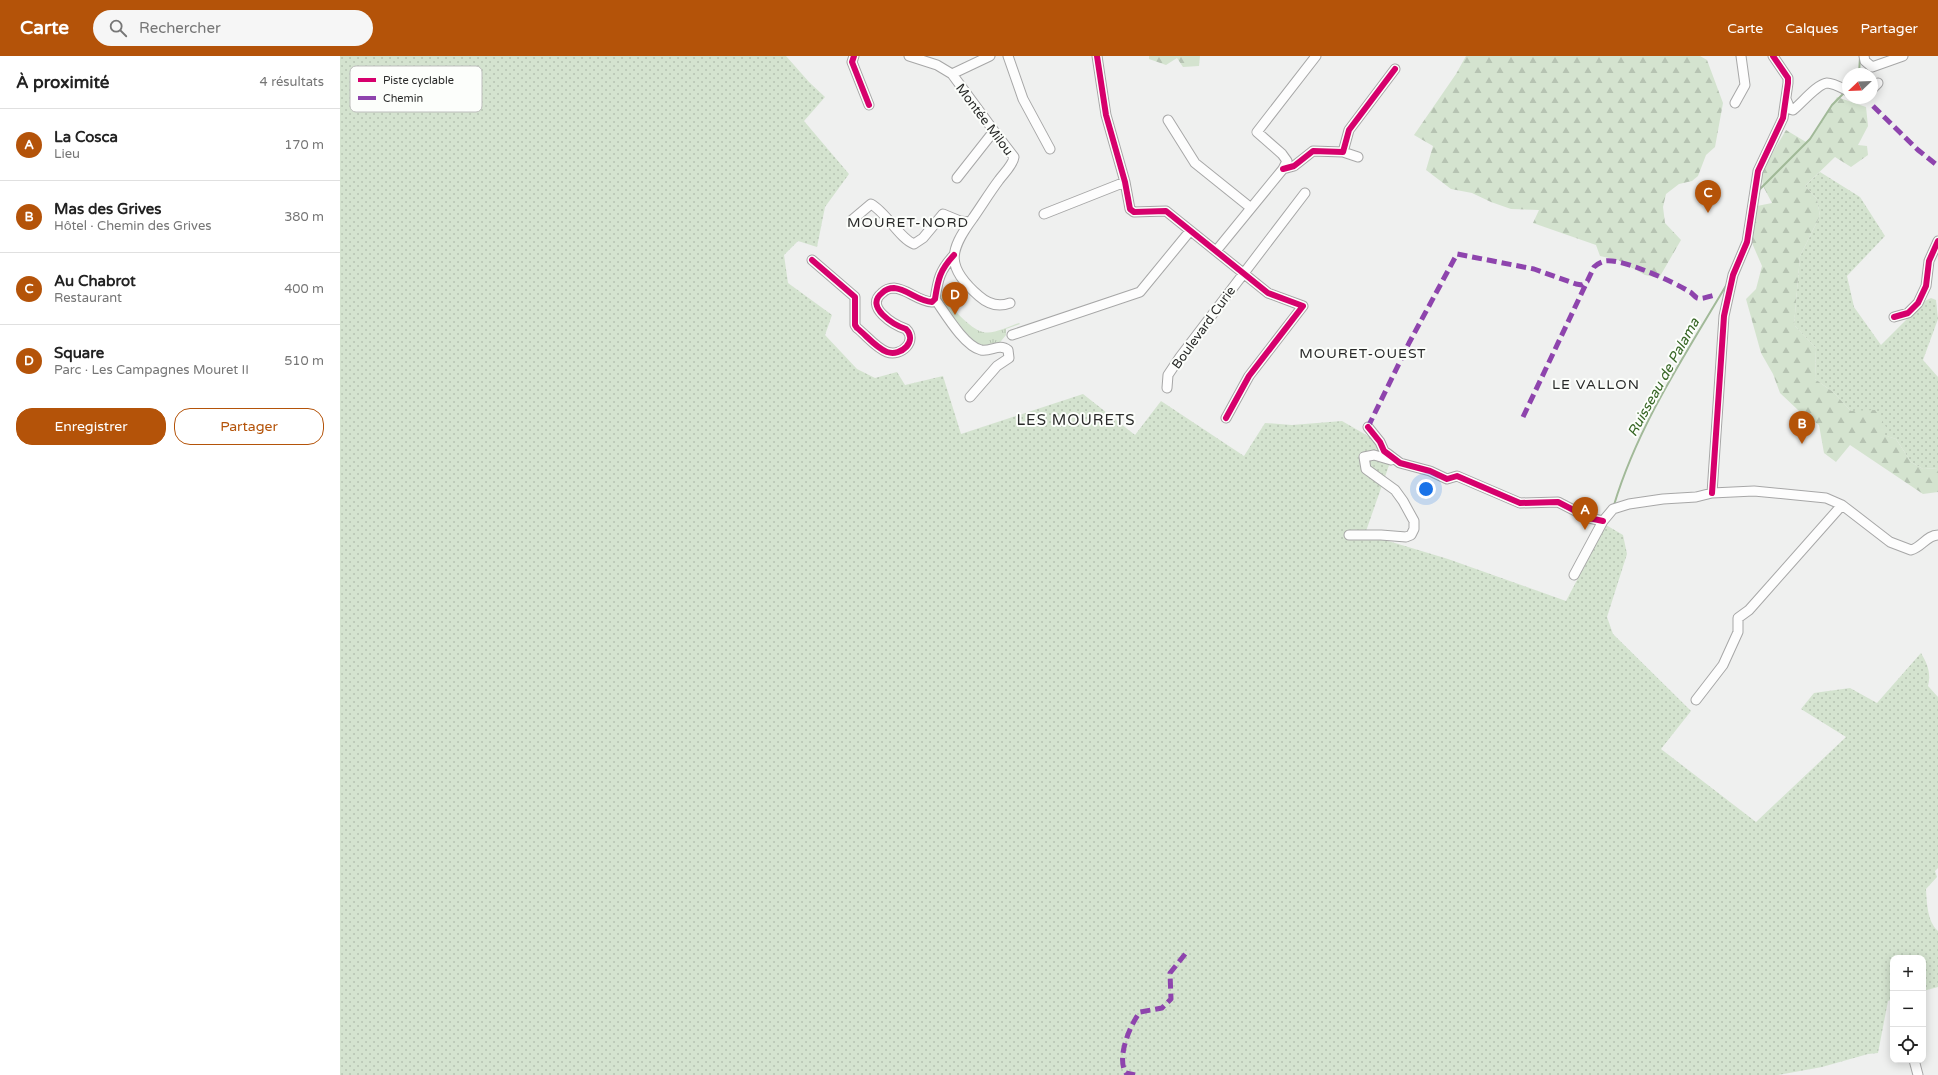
<!DOCTYPE html>
<html lang="fr">
<head>
<meta charset="utf-8">
<style>
	:root { --surface:#fff; --page:#f6f6f6; --text:#222; --muted:#767676; --line:#e0e0e0; --accent:#b45309 }
	body { margin:0; font-family:"Varela Round",sans-serif; background:var(--page); color:var(--text) }
	.controls { position:absolute; right:12px; bottom:12px; display:grid; overflow:hidden; border-radius:8px; box-shadow:0 2px 10px #0003 }
	.controls button { width:36px; height:36px; display:grid; place-items:center; padding:0; border:0; border-bottom:1px solid var(--line); background:var(--surface); color:var(--text); font:20px sans-serif }
	.compass { position:absolute; left:1502px; top:12px; width:36px; height:36px; border-radius:50%; background:var(--surface); box-shadow:0 2px 10px #0003; rotate:247deg }
	.you { position:absolute; left:1086px; top:433px; width:14px; height:14px; margin:-10px; border:3px solid #fff; border-radius:50%; background:#1a73e8; box-shadow:0 0 0 6px #1a73e833 }
	.badge { display:grid; place-items:center; width:26px; height:26px; border-radius:50%; background:var(--accent); color:#fff; font-size:13px; font-weight:700 }
	.pin { position:absolute; translate:-50% -33px; filter:drop-shadow(0 1px 2px #0008) }
	.pin::after { content:''; position:absolute; top:21px; width:14px; height:12px; background:inherit; clip-path:polygon(0 0,100% 0,50% 100%) }
	.list { margin:0; padding:0; list-style:none }
	h2 { display:flex; justify-content:space-between; align-items:center; height:52px; margin:0; padding:0 16px; font-size:17px }
	h2 small { font-size:13px; font-weight:400; color:var(--muted) }
	.list li { display:grid; grid-template-columns:26px 1fr auto; gap:12px; align-items:center; box-sizing:border-box; height:72px; padding:0 16px; border-top:1px solid var(--line) }
	.list b { display:block; font-size:15px; white-space:nowrap }
	.list p { margin:0; font-size:13px; white-space:nowrap; color:var(--muted) }
	.list em { font-size:13px; font-style:normal; color:var(--muted) }
	.actions { display:flex; gap:8px; padding:12px 16px }
	.actions a { flex:1; padding:9px 0; border:1px solid var(--accent); border-radius:16px; text-align:center; font-size:14px; color:var(--accent) }
	.actions .main { background:var(--accent); color:#fff }
	.icon { flex:none; width:22px; height:22px; fill:none; stroke:currentColor; stroke-width:2; stroke-linecap:round; stroke-linejoin:round }
	.map { position:relative; flex:none; width:1598px; height:1019px; overflow:hidden }
	header { display:flex; align-items:center; gap:24px; box-sizing:border-box; height:56px; padding:0 20px; background:var(--accent); color:#fff }
	header strong { font-size:19px }
	nav { display:flex; gap:22px; margin-inline-start:auto; font-size:14px }
	.search { width:280px; height:36px; background:var(--page); display:flex; align-items:center; gap:10px; box-sizing:border-box; padding:0 14px; border-radius:22px; color:var(--muted); font-size:15px }
	main { display:flex }
	aside { flex:1; background:var(--surface) }
	.map>svg:first-child { display:block }
	.grass { fill:url(#grass-dots) }
	.forest { fill:url(#forest-firs) }
	.park { fill:url(#park-tufts) }
	.lines { fill:none; stroke-linecap:round; stroke-linejoin:round }
	.stream { stroke:#a1b998; stroke-width:2 }
	.minor-casing { stroke:#a7a7a7; stroke-width:11 }
	.minor { stroke:#fdfdfd; stroke-width:9 }
	.quiet { stroke:#8e44ad; stroke-width:5; stroke-dasharray:10 5; stroke-linecap:butt }
	.cycleway-casing { stroke:#fcfefb; stroke-width:8 }
	.cycleway { stroke:#d6006c; stroke-width:6 }
	.labels { text-anchor:middle; stroke-width:4; stroke-linejoin:round; paint-order:stroke }
	.street-label { font-size:13px; fill:#292a29; stroke:#fcfefb }
	.neighbourhood-label { font-size:14px; letter-spacing:1px; fill:#292a29; stroke:#fcfefb }
	.water-label { font-size:14px; font-style:italic; fill:#376625; stroke:#fcfefb }
	.quarter-label { font-size:15px; letter-spacing:1px; fill:#292a29; stroke:#fcfefb }
	.key { fill:#fcfefb; stroke:#bdbebc; stroke-width:1 }
	.key-label { font-size:11px; fill:#292a29 }
</style>
</head>
<body>
<header>
<strong>Carte</strong>
<div class="search"><svg class="icon" aria-label="search" viewBox="0 0 24 24"><circle cx="10" cy="10" r="6"/><path d="M15 15l6 6"/></svg>Rechercher</div>
<nav><a>Carte</a><a>Calques</a><a>Partager</a></nav>
</header>
<main>
<aside>
<h2>À proximité<small>4 résultats</small></h2>
<ul class="list">
<li><span class="badge">A</span><div><b>La Cosca</b><p>Lieu</p></div><em>170 m</em></li>
<li><span class="badge">B</span><div><b>Mas des Grives</b><p>Hôtel · Chemin des Grives</p></div><em>380 m</em></li>
<li><span class="badge">C</span><div><b>Au Chabrot</b><p>Restaurant</p></div><em>400 m</em></li>
<li><span class="badge">D</span><div><b>Square</b><p>Parc · Les Campagnes Mouret II</p></div><em>510 m</em></li>
</ul>
<div class="actions"><a class="main">Enregistrer</a><a>Partager</a></div>
</aside>
<div class="map">
<svg width="1598" height="1019" viewBox="0 0 1598 1019">
	<defs>
		<pattern id="grass-dots" width="8" height="8" patternUnits="userSpaceOnUse"><rect width="8" height="8" fill="#d4e3cf"/><path d="M2 2h.1M6 6h.1" fill="none" stroke="#b6c3b2" stroke-width="1.8" stroke-linecap="round"/></pattern>
		<pattern id="forest-firs" width="22" height="20" patternUnits="userSpaceOnUse"><rect width="22" height="20" fill="#d4e3cf"/><path d="M5 1l3.5 6h-7zM16 11l3.5 6h-7z" fill="#b6c3b2"/></pattern>
		<pattern id="park-tufts" width="24" height="20" patternUnits="userSpaceOnUse"><rect width="24" height="20" fill="#d4e3cf"/><path d="M3 7l-1-3M5 7V3M7 7l1-3M15 17l-1-3M17 17v-4M19 17l1-3" fill="none" stroke="#b6c3b2"/></pattern>
	</defs>
	<rect width="100%" height="100%" fill="#eff0ef"/>
	<path class="grass" d="M0,0h446l23,26 16,15 -21,24 45,53 -24,33 -8,40 -19,-6 -14,14 4,28 44,32 -7,20 32,34 18,9 22,-6 8,13 38,-9 18,58 122,-40 52,41 26,-34 83,55 21,-33 27,2 50,-4 52,30 -29,83 83,25 118,42 40,-76 17,10 4,19 -20,63 6,17 78,77 -30,38 95,73 90,-85 -45,-28 13,-16 36,-5 27,15 44,-50c7,12 10,20 7,33l10,11v171l-3,3 2,6 -11,12c1,14 1,32 12,42v56l-15,4v-33h-30v41l-5,2 -10,52 -10,1 -46,13 -44,8h-1438z
		M1480,116l40,25 25,39 -38,40 7,31 27,38 44,-44 6,-3 5,2 2,19 -15,41 15,17v91l-15,1 -12,-7 -15,-23 -13,-4 -32,-24 -18,-19 -18,-13 1,-31 -22,-23 6,-69 20,-40 -3,-17 -12,-13z"/>
	<path class="forest" d="M809,0h51l-1,10 -16,1 -6,-9 -11,7 -17,-6z
		M1126,0h234l7,4 16,43 -8,44 -9,8 -8,21 -6,5 -13,3 -13,10 -3,13 2,16 16,17 -22,38 -14,-3 -27,-15 -18,-4 -4,-11 -63,-22 6,-13 -28,-1 -20,-7 -19,-9 -21,-4 -25,-19 7,-24 -19,-11 42,-61z
		M1497,41l29,10 2,19 -10,19 9,1 1,9 -17,12 -16,-10 -30,29 12,13 3,17 -20,40 -6,69 22,23 -1,31 18,13 18,19 24,-1 11,17 -2,8 12,4 15,23 12,7 15,-1v24l-15,2 -73,-49 -14,17 -12,-9 -5,-28 -21,-15 -18,-17 -7,-19 -12,-21 -15,-54 10,-10 6,-23 -10,-23 5,-37 15,-3 -9,-17 -2,-13 25,-43 20,12 12,-14z"/>
	<path class="park" d="M600,238h1c7,10 30,36 42,38 10,3 26,-6 36,-9l1,1 -14,5v6l-9,11 -10,2 -18,-8 -28,-37z"/>
	<g class="lines">
		<path class="stream" d="M1519,18l1,-17
			M1419,134l51,-51 22,-34 12,-12
			M1274,449c24,-80 71,-150 113,-221"/>
		<g class="minor-casing">
			<path id="minor" d="M514,0l-2,6 17,43
				M569,0l28,9 15,9
				M668,0l15,43 27,50
				M757,0l9,59 19,67 5,27 4,3 32,-1 102,82 35,13 -54,70 -23,42
				M1524,0l1,5 7,6 31,-11
				M612,18l42,57 20,26c-1,8 -10,16 -15,23 -9,12 -17,25 -26,38 -25,34 -27,49 6,78 9,8 20,11 31,7
				M612,18l38,-18
				M1532,33l6,-6
				M1446,43l4,10 3,1c8,-6 24,-26 34,-27 6,0 15,5 21,8
				M1395,47l10,-18 -4,-29
				M828,64l27,43 56,45
				M1003,96l15,5
				M943,113l11,-3 19,-15 30,1 6,-22 46,-61
				M617,122l37,-47
				M704,158l81,-32
				M512,164l19,-16c15,8 29,35 43,40l9,-6 20,-24 17,7 9,1
				M876,195l67,-82 4,-8 -5,-7 -25,-22 59,-76
				M472,204l43,37v28l2,3c9,7 19,20 30,24 14,5 31,-11 19,-23 -12,-4 -42,-22 -24,-36 3,-3 7,-5 12,-5 13,1 24,13 38,14l3,-3c3,-20 5,-29 19,-44
				M595,243c10,14 29,47 46,51 10,2 18,-7 27,0l1,8 -12,8 -27,31
				M1554,261l14,-4 10,-10 8,-17 3,-25 9,-20
				M672,279l128,-43 50,-61
				M827,332l1,-13 12,-18 125,-164
				M1028,371l12,15 4,9 16,12 30,8 17,8 10,-3 63,27 38,-1 31,16 14,3
				M1372,437l12,-177 9,-41 14,-33 11,-71 25,-53 5,-35v-5l-15,-22
				M1009,479h32l25,2 5,-2 3,-6v-8l-11,-20 -8,-11 -29,-21 -2,-12 10,-2 17,5
				M1234,519l29,-54 10,-12 16,-5 34,-5 33,-2 16,-4 42,-2 72,7 16,7 48,37 21,8c11,-3 16,-15 27,-15
				M1356,644l27,-35 15,-33v-14l11,-8 93,-105
				M1574,1004l4,15"/>
		</g>
		<use href="#minor" class="minor"/>
		<path class="quiet" d="M1521,42l1,1
			M1533,50l45,44 20,16
			M1183,361l71,-150c3,-3 7,-5 11,-6 17,-3 69,21 85,31 2,1 4,4 7,6 5,2 12,-2 18,-3
			M1028,371l41,-84 48,-89 77,15 42,15 6,1 6,-4
			M795,1019l-9,-2c-10,-15 4,-48 14,-61l22,-4 9,-9 -1,-26 16,-20"/>
		<g class="cycleway-casing">
			<path id="cycleway" d="M514,0l-2,6 17,43
				M757,0l9,59 19,67 5,27 4,3 32,-1 102,82 35,13 -54,70 -23,42
				M943,113l11,-3 19,-15 30,1 6,-22 46,-61
				M472,204l43,37v28l2,3c9,7 19,20 30,24 14,5 31,-11 19,-23 -12,-4 -42,-22 -24,-36 3,-3 7,-5 12,-5 13,1 24,13 38,14l3,-3c3,-20 5,-29 19,-44
				M1554,261l14,-4 10,-10 8,-17 3,-25 9,-20
				M1028,371l12,15 4,9 16,12 30,8 17,8 10,-3 63,27 38,-1 31,16 14,3
				M1372,437l12,-177 9,-41 14,-33 11,-71 25,-53 5,-35v-5l-15,-22"/>
		</g>
		<use href="#cycleway" class="cycleway"/>
	</g>
	<g class="labels">
		<g class="street-label">
			<text transform="translate(645 63) rotate(53)" y="5">Montée Milou</text>
			<text transform="translate(863 271) rotate(-54)" y="5">Boulevard Curie</text>
		</g>
		<g class="neighbourhood-label">
			<text x="568" y="171">MOURET-NORD</text>
			<text x="1023" y="302">MOURET-OUEST</text>
			<text x="1256" y="333">LE VALLON</text>
		</g>
		<g class="water-label">
			<text transform="translate(1323 321) rotate(-61)" y="5">Ruisseau de Palama</text>
		</g>
		<g class="quarter-label">
			<text x="736" y="369">LES MOURETS</text>
		</g>
	</g>
	<rect x="10" y="10" width="132" height="46" rx="6" class="key"/>
	<rect x="18" y="22" width="18" height="4" fill="#d6006c"/>
	<rect x="18" y="40" width="18" height="4" fill="#8e44ad"/>
	<g class="key-label">
		<text x="43" y="28">Piste cyclable</text>
		<text x="43" y="46">Chemin</text>
	</g>
</svg>
<div class="controls">
<button>+</button>
<button>−</button>
<button><svg class="icon" aria-label="locate" viewBox="0 0 24 24"><circle cx="12" cy="12" r="6"/><path d="M12 2v4M12 18v4M2 12h4M18 12h4"/></svg></button>
</div>
<svg class="compass" viewBox="-18 -18 36 36"><path d="M0-13l5 13h-10z" fill="#e53935"/><path d="M0 13l5-13h-10z" fill="#767676"/></svg>
<div class="you"></div>
<div class="pin badge" style="left:1245px;top:474px">A</div>
<div class="pin badge" style="left:1462px;top:388px">B</div>
<div class="pin badge" style="left:1368px;top:157px">C</div>
<div class="pin badge" style="left:615px;top:259px">D</div>
</div>
</main>
</body>
</html>
